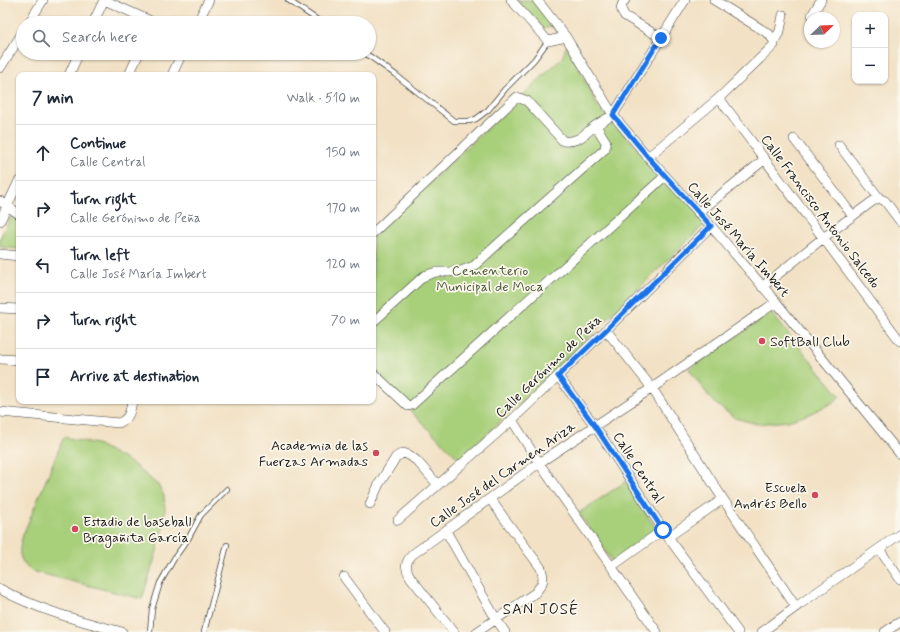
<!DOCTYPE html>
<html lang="en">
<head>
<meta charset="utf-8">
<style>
	:root { --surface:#fff; --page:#f6f6f7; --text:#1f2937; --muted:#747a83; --line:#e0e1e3 }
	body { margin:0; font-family:Mynerve,sans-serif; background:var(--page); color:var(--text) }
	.controls { position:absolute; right:12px; top:12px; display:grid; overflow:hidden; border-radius:8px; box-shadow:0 1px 3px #0004 }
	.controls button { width:36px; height:36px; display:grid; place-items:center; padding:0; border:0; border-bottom:1px solid var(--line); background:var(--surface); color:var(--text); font:20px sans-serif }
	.compass { position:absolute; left:804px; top:12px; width:36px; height:36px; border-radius:50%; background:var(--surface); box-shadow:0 1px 3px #0004; rotate:67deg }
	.stop { position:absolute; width:12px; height:12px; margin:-9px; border:3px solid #1a73e8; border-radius:50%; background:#fff }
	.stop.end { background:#1a73e8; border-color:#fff; box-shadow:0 1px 4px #0008 }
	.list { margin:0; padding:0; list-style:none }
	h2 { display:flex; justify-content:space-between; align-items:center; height:52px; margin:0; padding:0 16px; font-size:17px }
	h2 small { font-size:13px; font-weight:400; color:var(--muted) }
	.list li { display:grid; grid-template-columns:26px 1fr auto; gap:12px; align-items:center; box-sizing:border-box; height:56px; padding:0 16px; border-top:1px solid var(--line) }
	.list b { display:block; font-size:15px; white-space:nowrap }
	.list p { margin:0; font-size:13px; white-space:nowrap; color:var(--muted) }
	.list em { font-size:13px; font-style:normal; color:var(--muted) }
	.icon { flex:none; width:22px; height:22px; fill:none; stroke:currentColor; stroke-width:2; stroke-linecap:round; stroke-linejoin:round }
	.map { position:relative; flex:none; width:900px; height:632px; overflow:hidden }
	.search { position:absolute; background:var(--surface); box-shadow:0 1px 3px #0004; left:16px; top:16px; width:360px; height:44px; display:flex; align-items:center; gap:10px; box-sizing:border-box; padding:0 14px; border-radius:22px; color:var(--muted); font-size:15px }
	.panel { position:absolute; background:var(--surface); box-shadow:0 1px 3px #0004; left:16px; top:72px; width:360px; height:332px; border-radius:8px }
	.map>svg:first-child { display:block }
	.green { fill:#a8cf7a; stroke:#62764b }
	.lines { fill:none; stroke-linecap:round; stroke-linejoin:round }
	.lane-casing { stroke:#3c3a35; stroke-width:6 }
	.street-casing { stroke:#3c3a35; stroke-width:10 }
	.lane { stroke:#fff; stroke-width:4.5 }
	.street { stroke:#fff; stroke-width:9 }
	.route { stroke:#1a73e8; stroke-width:5 }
	.poi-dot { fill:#d1495b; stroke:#fbf7ec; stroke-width:1.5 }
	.labels { text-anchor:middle; stroke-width:3.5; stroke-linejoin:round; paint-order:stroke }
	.street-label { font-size:14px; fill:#1c1c1c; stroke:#fbf7ec }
	.park-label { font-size:14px; fill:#4d5b3d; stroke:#fbf7ec }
	.poi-label { font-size:14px; fill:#1c1c1c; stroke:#fbf7ec; text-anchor:start }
	.neighbourhood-label { font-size:15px; letter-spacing:1px; fill:#1c1c1c; stroke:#fbf7ec }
</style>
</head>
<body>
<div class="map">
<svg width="900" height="632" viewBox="0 0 900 632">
	<rect width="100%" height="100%" fill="#fbf7ec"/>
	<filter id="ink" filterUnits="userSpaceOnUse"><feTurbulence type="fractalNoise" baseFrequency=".025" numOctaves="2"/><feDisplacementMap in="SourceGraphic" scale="8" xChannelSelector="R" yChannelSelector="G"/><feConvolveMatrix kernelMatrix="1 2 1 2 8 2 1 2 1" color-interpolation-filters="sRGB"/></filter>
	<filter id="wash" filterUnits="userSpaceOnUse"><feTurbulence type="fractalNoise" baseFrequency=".012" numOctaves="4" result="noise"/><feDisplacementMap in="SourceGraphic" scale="16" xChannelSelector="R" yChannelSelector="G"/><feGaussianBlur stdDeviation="0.9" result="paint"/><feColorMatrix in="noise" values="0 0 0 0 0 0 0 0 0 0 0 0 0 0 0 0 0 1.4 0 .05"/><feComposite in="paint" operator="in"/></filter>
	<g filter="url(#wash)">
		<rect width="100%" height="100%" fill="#f2e1c4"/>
		<path class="green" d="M517,0h16l23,25 -12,4z
			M567,45l32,63 108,114 -111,108 -136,130 -87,-86v-138l189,-178z
			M12,215l7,4v30l-19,-2v-9z
			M771,313l69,83 -6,6 -27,13 -19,6 -31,3 -22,-6 -22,-16 -24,-33z
			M64,437l33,7 36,20 26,22 5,10 1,14 -2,17 -6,24 -15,48 -111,-28c-13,-11 -13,-20 -8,-36z
			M625,482l32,48 -44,33 -34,-50z"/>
	</g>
	<g filter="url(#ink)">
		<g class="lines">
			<g class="lane-casing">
				<path id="lane" d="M288,0l34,23
					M365,53l31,22 58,46h15l7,-2 12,-9 17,-21 29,-29 14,-19
					M150,632l2,-23 8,-26 15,-26 13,-18 13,-24 26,-26
					M204,632l23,-87"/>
			</g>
			<g class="street-casing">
				<path id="street" d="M104,0l49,22 9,1
					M511,0l37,41 18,-4
					M537,0l29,37 47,78 35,42 63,69 65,76 124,152
					M625,0c-5,7 -5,9 0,16l36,22
					M812,15l9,-15
					M29,23l14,-23
					M93,23l11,-23
					M197,23l12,-23
					M774,41l6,-10 3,-16
					M0,68l23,-36
					M69,75l10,-22
					M129,75l10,-22
					M172,75l10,-22
					M719,98l181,243
					M794,139l59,77
					M839,145l40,53 6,3 15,20
					M648,157l71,-59 55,-53v-4l-5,-7 -55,-34
					M0,201l19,13
					M698,213l67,-54
					M0,221l19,-40
					M373,233l144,-136 10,4 36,40c16,2 21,-7 33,-16 5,-3 11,-6 17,-10l72,-115
					M0,254l19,2
					M762,287l61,-49 50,-37 6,-3
					M0,308l19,1
					M373,322l51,-46 12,-4h13l12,-1 13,-5 25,-23 106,-94 1,-7 -10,-16
					M606,330l46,58 71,111 73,108
					M0,359l19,1
					M373,373l35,33 4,-1 253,-229
					M558,376l37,50 73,111 70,95
					M0,412l119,11c11,-5 11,-11 13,-22
					M512,420l27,43 118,169
					M370,504l9,-20 17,-27 7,-4 6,2 8,6 21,24
					M398,520l114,-100 94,-90 105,-104
					M446,531l50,88 9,13
					M668,537l55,-38
					M879,549l21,30
					M612,566l51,-36
					M344,577l41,55
					M0,589c38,21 80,32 122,43
					M454,632l-43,-54c-6,-10 -7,-15 2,-24l126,-91 113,-75 124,-86
					M477,632l58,-39c8,-10 10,-12 6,-25l-51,-69
					M762,632l38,-28 100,-70
					M885,632l15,-10"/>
			</g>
			<use href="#lane" class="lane"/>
			<use href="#street" class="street"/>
		</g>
	</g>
	<g class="lines" filter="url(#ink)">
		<path class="route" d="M661,38l-48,77 35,42 63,69 -105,104 -48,46 37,50 68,104"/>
	</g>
	<g class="poi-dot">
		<circle cx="762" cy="341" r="4"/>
		<circle cx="376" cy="453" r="4"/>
		<circle cx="815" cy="495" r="4"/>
		<circle cx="75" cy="529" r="4"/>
	</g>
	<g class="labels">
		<g class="street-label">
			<text transform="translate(821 211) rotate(53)" y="5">Calle Francisco Antonio Salcedo</text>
			<text transform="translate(739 239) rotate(49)" y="5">Calle José María Imbert</text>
			<text transform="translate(548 366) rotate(-44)" y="5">Calle Gerónimo de Peña</text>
			<text transform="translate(639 467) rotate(57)" y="5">Calle Central</text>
			<text transform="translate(502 474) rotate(-35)" y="5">Calle José del Carmen Ariza</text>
		</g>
		<g class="park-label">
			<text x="490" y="275">Cementerio<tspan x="490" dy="16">Municipal de Moca</tspan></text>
		</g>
		<g class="poi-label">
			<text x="770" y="346">SoftBall Club</text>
			<text x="368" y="450" text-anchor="end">Academia de las<tspan x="368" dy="16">Fuerzas Armadas</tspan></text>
			<text x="807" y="492" text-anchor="end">Escuela<tspan x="807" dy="16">Andrés Bello</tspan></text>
			<text x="83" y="526">Estadio de baseball<tspan x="83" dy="16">Bragañita García</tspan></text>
		</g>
		<g class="neighbourhood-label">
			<text x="541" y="614">SAN JOSÉ</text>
		</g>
	</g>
</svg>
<div class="controls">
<button>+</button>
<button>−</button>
</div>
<svg class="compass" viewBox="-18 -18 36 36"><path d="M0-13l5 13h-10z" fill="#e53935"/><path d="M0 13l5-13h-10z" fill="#747a83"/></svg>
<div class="stop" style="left:663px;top:530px"></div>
<div class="stop end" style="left:661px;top:38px"></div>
<div class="search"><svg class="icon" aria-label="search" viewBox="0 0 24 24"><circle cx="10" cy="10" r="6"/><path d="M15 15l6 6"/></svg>Search here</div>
<section class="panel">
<h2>7 min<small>Walk · 510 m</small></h2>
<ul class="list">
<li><svg class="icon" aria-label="ahead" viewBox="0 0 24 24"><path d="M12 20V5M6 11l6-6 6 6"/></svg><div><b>Continue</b><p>Calle Central</p></div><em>150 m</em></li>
<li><svg class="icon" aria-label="right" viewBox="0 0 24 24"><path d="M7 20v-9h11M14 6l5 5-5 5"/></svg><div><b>Turn right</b><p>Calle Gerónimo de Peña</p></div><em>170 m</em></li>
<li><svg class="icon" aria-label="left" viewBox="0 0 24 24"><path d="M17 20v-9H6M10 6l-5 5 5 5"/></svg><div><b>Turn left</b><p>Calle José María Imbert</p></div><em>120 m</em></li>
<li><svg class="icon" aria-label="right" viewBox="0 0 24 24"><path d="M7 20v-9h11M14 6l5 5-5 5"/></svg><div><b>Turn right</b></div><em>70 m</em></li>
<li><svg class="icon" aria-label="arrive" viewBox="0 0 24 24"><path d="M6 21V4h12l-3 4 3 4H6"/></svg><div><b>Arrive at destination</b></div></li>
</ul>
</section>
</div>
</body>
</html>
